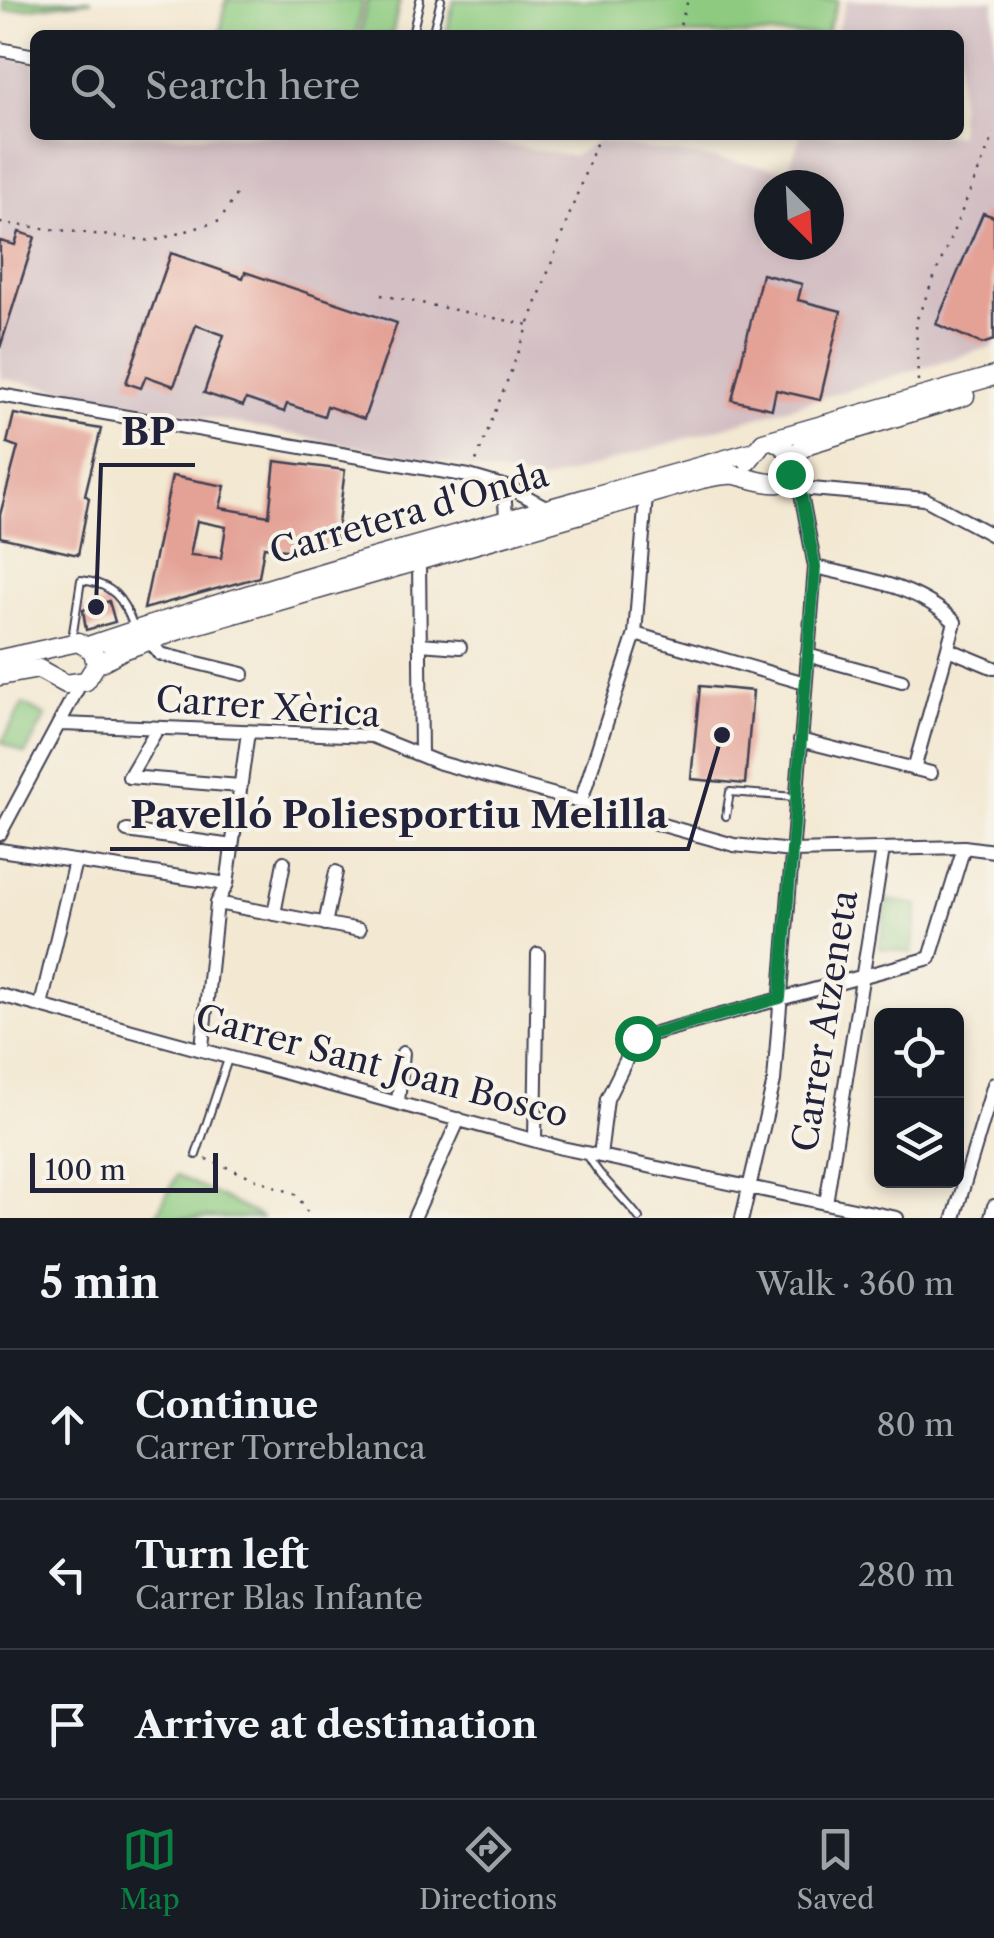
<!DOCTYPE html>
<html lang="en">
<head>
<meta charset="utf-8">
<style>
	:root { --surface:#171b24; --page:#242831; --text:#f1f3f6; --muted:#9ea1a6; --line:#363941; --accent:#0b8043 }
	body { margin:0; font-family:"Libre Caslon Text",serif; background:var(--page); color:var(--text) }
	.controls { position:absolute; right:30px; bottom:30px; display:grid; overflow:hidden; border-radius:15px; box-shadow:0 5px 15px #0003 }
	.controls button { width:90px; height:90px; display:grid; place-items:center; padding:0; border:0; border-bottom:2px solid var(--line); background:var(--surface); color:var(--text); font:50px sans-serif }
	.compass { position:absolute; left:754px; top:170px; width:90px; height:90px; border-radius:50%; background:var(--surface); box-shadow:0 5px 15px #0003; rotate:156deg }
	.scale { position:absolute; left:30px; bottom:25px; width:188px; box-sizing:border-box; padding-left:10px; border:5px solid #22223b; border-top:0; font-size:28px; line-height:35px; white-space:nowrap; color:#22223b; -webkit-text-stroke:8px #f7f3e8; paint-order:stroke }
	.stop { position:absolute; width:30px; height:30px; margin:-22px; border:8px solid #0b8043; border-radius:50%; background:#fff }
	.stop.end { background:#0b8043; border-color:#fff; box-shadow:0 2px 10px #0008 }
	.list { margin:0; padding:0; list-style:none }
	h2 { display:flex; justify-content:space-between; align-items:center; height:130px; margin:0; padding:0 40px; font-size:42px }
	h2 small { font-size:32px; font-weight:400; color:var(--muted) }
	.list li { display:grid; grid-template-columns:65px 1fr auto; gap:30px; align-items:center; box-sizing:border-box; height:150px; padding:0 40px; border-top:2px solid var(--line) }
	.list b { display:block; font-size:38px; white-space:nowrap }
	.list p { margin:0; font-size:32px; white-space:nowrap; color:var(--muted) }
	.list em { font-size:32px; font-style:normal; color:var(--muted) }
	.icon { flex:none; width:55px; height:55px; fill:none; stroke:currentColor; stroke-width:2; stroke-linecap:round; stroke-linejoin:round }
	.map { position:relative; flex:none; width:994px; height:1218px; overflow:hidden }
	.search { position:absolute; background:var(--surface); box-shadow:0 5px 15px #0003; left:30px; right:30px; top:30px; height:110px; display:flex; align-items:center; gap:25px; box-sizing:border-box; padding:0 35px; border-radius:15px; color:var(--muted); font-size:38px }
	.sheet { height:580px; background:var(--surface) }
	nav { display:flex; justify-content:space-around; align-items:center; box-sizing:border-box; height:140px; border-top:2px solid var(--line); background:var(--surface); font-size:28px; color:var(--muted) }
	nav a { display:grid; justify-items:center; gap:5px }
	nav .on { color:var(--accent) }
	.map>svg:first-child { display:block }
	.industrial { fill:#d2bec3; fill-rule:evenodd }
	.green { fill:#8ecb81; stroke:#58765e; stroke-width:2.5 }
	.building { fill:#e4a196; fill-rule:evenodd }
	.lines { fill:none; stroke-linecap:round; stroke-linejoin:round }
	.lane-casing { stroke:#414052; stroke-width:10 }
	.street-casing { stroke:#414052; stroke-width:16 }
	.secondary-casing { stroke:#414052; stroke-width:21 }
	.path { stroke:#414052; stroke-width:2.5; stroke-dasharray:2.5 8; stroke-linecap:butt }
	.lane { stroke:#fff; stroke-width:6 }
	.street { stroke:#fff; stroke-width:12 }
	.secondary { stroke:#fff; stroke-width:18 }
	.route { stroke:#0b8043; stroke-width:12 }
	.labels { text-anchor:middle; stroke-width:8; stroke-linejoin:round; paint-order:stroke }
	.street-label { font-size:35px; fill:#22223b; stroke:#f7f3e8 }
	.leader { fill:none; stroke:#22223b; stroke-width:4 }
	.callout-dot { fill:#22223b; stroke:#f7f3e8; stroke-width:4 }
	.callout-label { font-size:38px; text-anchor:middle; font-weight:bold; fill:#22223b; stroke:#f7f3e8; stroke-width:8; stroke-linejoin:round; paint-order:stroke }
</style>
</head>
<body>
<div class="map">
<svg width="994" height="1218" viewBox="0 0 994 1218">
	<rect width="100%" height="100%" fill="#f7f3e8"/>
	<filter id="ink" filterUnits="userSpaceOnUse"><feTurbulence type="fractalNoise" baseFrequency=".01" numOctaves="2"/><feDisplacementMap in="SourceGraphic" scale="20" xChannelSelector="R" yChannelSelector="G"/><feConvolveMatrix kernelMatrix="1 2 1 2 8 2 1 2 1" color-interpolation-filters="sRGB"/></filter>
	<filter id="wash" filterUnits="userSpaceOnUse"><feTurbulence type="fractalNoise" baseFrequency=".0048" numOctaves="4" result="noise"/><feDisplacementMap in="SourceGraphic" scale="40" xChannelSelector="R" yChannelSelector="G"/><feGaussianBlur stdDeviation="2.25" result="paint"/><feColorMatrix in="noise" values="0 0 0 0 0 0 0 0 0 0 0 0 0 0 0 0 0 1.4 0 .05"/><feComposite in="paint" operator="in"/></filter>
	<g filter="url(#wash)">
		<rect width="100%" height="100%" fill="#f3e8d2"/>
		<path class="industrial" d="M847,0h147v346l-453,136 -541,-104v-323l35,7v73h418l120,21 24,-15 191,29 13,-35h158v-100h-124zM769,185h60v60h-60z"/>
		<path class="green" d="M3,0h89l-87,11z
			M226,0h137l-7,35h-136z
			M367,0h33l-8,35h-32z
			M454,0h384l-12,35h-380z
			M23,704l23,12 -21,38 -23,-12z
			M887,900l31,5 -6,48 -32,-5z
			M177,1175l86,43h-108z"/>
		<g id="blocks">
			<path class="building" d="M983,213l11,4v123l-12,4 -46,-20z
				M19,232l16,5 -35,111v-107l15,4z
				M171,253l72,25 2,-6 152,51 -33,96 -37,-13 -3,10 -37,-12 -3,8 -38,-13 -3,7 -39,-13 20,-58 -28,-10 -22,61 -28,-10 -5,12 -15,-5z
				M762,274l40,10 -4,16 43,11 -21,89 -44,-10 -4,19 -40,-9z
				M14,414l87,15 -16,66 4,3 -11,57 -78,-18v-22l18,-68 -11,-4z
				M275,461l70,9 -10,77 -34,-5 -1,10 -36,-5 -5,30 -115,32 28,-133 53,10 -5,22 49,8zM197,521l29,6 -5,31 -31,-3z
				M109,601l6,21 -29,8 -3,-20z
				M700,686l53,5 -8,93 -54,-5z"/>
		</g>
	</g>
	<g filter="url(#ink)">
		<use href="#blocks" fill-opacity="0" stroke="#414052" stroke-width="2.5"/>
		<g class="lines">
			<g class="lane-casing">
				<path id="lane" d="M412,35l8,-35
					M432,35l9,-35
					M72,639l9,-59c32,4 42,18 53,47
					M726,816l4,-24 65,5
					M587,1154c12,24 35,41 52,64
					M196,1155l33,-99"/>
			</g>
			<g class="street-casing">
				<path id="street" d="M0,49l35,7
					M0,395l469,81 41,12 36,19
					M495,484l10,18 1,16
					M800,488l125,11 69,37
					M419,560l2,195
					M815,567c50,12 102,18 140,55l-41,147
					M635,634l170,49
					M149,640l11,14 83,20
					M420,644l40,3
					M948,649l46,19
					M807,655l95,26
					M62,724l310,12 65,26 297,83 58,6 172,-4 30,4
					M157,729l-28,48 111,9
					M800,740l131,33
					M581,801l54,-167 11,-138
					M127,831l105,15
					M0,834l80,-150
					M0,850l227,34
					M217,903l142,27
					M274,914l10,-52
					M325,924l11,-52
					M0,995l562,153 335,70
					M41,1005l34,-144
					M202,1047l15,-144 10,-19 21,-152
					M398,1102l5,-49
					M535,1140l3,-186
					M600,1156l7,-57 30,-61 293,-80 34,-111
					M826,1203l57,-354
					M414,1218l45,-99
					M742,1218l32,-137 41,-514 -15,-79 -10,-14
					M954,1218l40,-134
					M991,1218l3,-12"/>
			</g>
			<g class="secondary-casing">
				<path id="secondary" d="M791,456l18,-12 156,-48
					M748,461l15,-19 231,-66
					M88,646c218,-74 441,-131 663,-194
					M0,659l78,-17 15,9 3,14 -10,16 -20,3 -27,-15 -39,7
					M96,665l27,-15 59,-21 520,-150c11,-2 22,-5 33,-4 17,3 63,24 57,-15 -2,-9 -8,-14 -16,-18"/>
			</g>
			<path class="path" d="M677,35l11,-35
				M0,223l153,18 67,-20 17,-28
				M381,295l148,30 -55,141
				M529,323l68,-182
				M918,381l-2,-60 78,-187
				M206,1159l91,36 14,23"/>
			<use href="#lane" class="lane"/>
			<use href="#street" class="street"/>
			<use href="#secondary" class="secondary"/>
		</g>
	</g>
	<g class="lines" filter="url(#ink)">
		<path class="route" d="M637,1038l143,-40 35,-431 -15,-79 -10,-14"/>
	</g>
	<g class="labels">
		<g class="street-label">
			<text transform="translate(409 513) rotate(-16)" y="12">Carretera d'Onda</text>
			<text transform="translate(268 707) rotate(4)" y="12">Carrer Xèrica</text>
			<text transform="translate(825 1021) rotate(-81)" y="12">Carrer Atzeneta</text>
			<text transform="translate(382 1066) rotate(15)" y="12">Carrer Sant Joan Bosco</text>
		</g>
	</g>
	<path class="leader" d="M96 607L101 465H195M722 735L688 849H110"/>
	<g class="callout-dot">
		<circle cx="96" cy="607" r="10"/>
		<circle cx="722" cy="735" r="10"/>
	</g>
	<g class="callout-label">
		<text x="148" y="445">BP</text>
		<text x="399" y="828">Pavelló Poliesportiu Melilla</text>
	</g>
</svg>
<div class="controls">
<button><svg class="icon" aria-label="locate" viewBox="0 0 24 24"><circle cx="12" cy="12" r="6"/><path d="M12 2v4M12 18v4M2 12h4M18 12h4"/></svg></button>
<button><svg class="icon" aria-label="layers" viewBox="0 0 24 24"><path d="M12 4l9 5-9 5-9-5zM3 14l9 5 9-5"/></svg></button>
</div>
<svg class="compass" viewBox="-18 -18 36 36"><path d="M0-13l5 13h-10z" fill="#e53935"/><path d="M0 13l5-13h-10z" fill="#9ea1a6"/></svg>
<div class="scale">100 m</div>
<div class="stop" style="left:637px;top:1038px"></div>
<div class="stop end" style="left:790px;top:474px"></div>
<div class="search"><svg class="icon" aria-label="search" viewBox="0 0 24 24"><circle cx="10" cy="10" r="6"/><path d="M15 15l6 6"/></svg>Search here</div>
</div>
<section class="sheet">
<h2>5 min<small>Walk · 360 m</small></h2>
<ul class="list">
<li><svg class="icon" aria-label="ahead" viewBox="0 0 24 24"><path d="M12 20V5M6 11l6-6 6 6"/></svg><div><b>Continue</b><p>Carrer Torreblanca</p></div><em>80 m</em></li>
<li><svg class="icon" aria-label="left" viewBox="0 0 24 24"><path d="M17 20v-9H6M10 6l-5 5 5 5"/></svg><div><b>Turn left</b><p>Carrer Blas Infante</p></div><em>280 m</em></li>
<li><svg class="icon" aria-label="arrive" viewBox="0 0 24 24"><path d="M6 21V4h12l-3 4 3 4H6"/></svg><div><b>Arrive at destination</b></div></li>
</ul>
</section>
<nav>
<a class="on"><svg class="icon" aria-label="map" viewBox="0 0 24 24"><path d="M3 6l6-2 6 2 6-2v14l-6 2-6-2-6 2zM9 4v14M15 6v14"/></svg>Map</a>
<a><svg class="icon" aria-label="directions" viewBox="0 0 24 24"><path d="M12 3l9 9-9 9-9-9zM9 14v-3h6M13 9l2 2-2 2"/></svg>Directions</a>
<a><svg class="icon" aria-label="saved" viewBox="0 0 24 24"><path d="M7 4h10v16l-5-4-5 4z"/></svg>Saved</a>
</nav>
</body>
</html>
